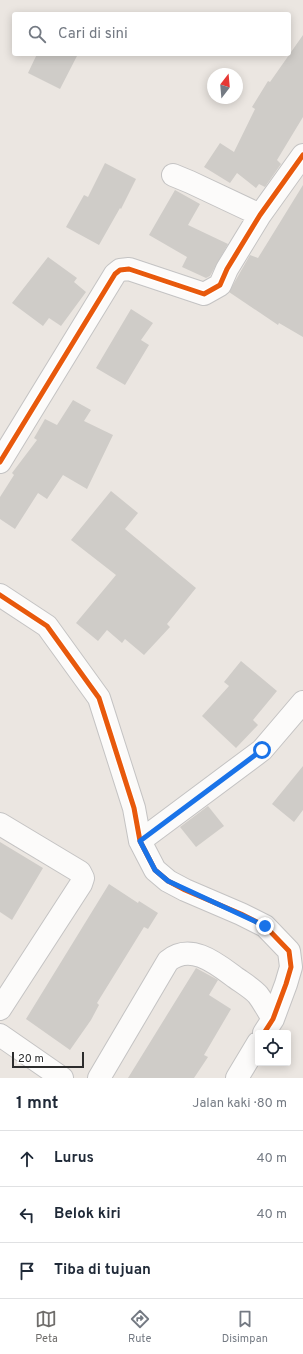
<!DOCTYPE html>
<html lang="id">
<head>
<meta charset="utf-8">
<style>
	:root { --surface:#fff; --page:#f2f2f3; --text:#1f2937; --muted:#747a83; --line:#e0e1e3; --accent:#6f6d6b }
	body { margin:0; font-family:Overpass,sans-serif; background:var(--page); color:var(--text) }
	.controls { position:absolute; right:12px; bottom:12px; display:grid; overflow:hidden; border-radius:4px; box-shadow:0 2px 10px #0003 }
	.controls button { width:36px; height:36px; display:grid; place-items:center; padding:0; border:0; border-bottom:1px solid var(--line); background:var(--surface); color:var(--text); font:20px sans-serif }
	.compass { position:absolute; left:207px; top:68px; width:36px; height:36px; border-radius:50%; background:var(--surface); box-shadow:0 2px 10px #0003; rotate:16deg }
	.scale { position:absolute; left:12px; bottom:10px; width:72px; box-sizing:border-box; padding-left:4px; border:2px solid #2c2c2c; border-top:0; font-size:11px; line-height:14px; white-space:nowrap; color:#2c2c2c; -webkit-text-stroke:3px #fff; paint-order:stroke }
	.stop { position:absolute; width:12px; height:12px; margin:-9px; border:3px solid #1a73e8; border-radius:50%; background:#fff }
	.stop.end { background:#1a73e8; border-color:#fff; box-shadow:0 1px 4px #0008 }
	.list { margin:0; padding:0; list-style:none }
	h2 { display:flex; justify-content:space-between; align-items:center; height:52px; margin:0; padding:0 16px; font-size:17px }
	h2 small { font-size:13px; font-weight:400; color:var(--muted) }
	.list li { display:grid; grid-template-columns:26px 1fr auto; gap:12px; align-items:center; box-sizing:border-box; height:56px; padding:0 16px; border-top:1px solid var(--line) }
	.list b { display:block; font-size:15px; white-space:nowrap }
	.list em { font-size:13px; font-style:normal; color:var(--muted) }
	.icon { flex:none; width:22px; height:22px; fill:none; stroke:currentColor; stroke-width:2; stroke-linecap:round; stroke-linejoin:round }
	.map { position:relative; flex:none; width:303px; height:1078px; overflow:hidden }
	.search { position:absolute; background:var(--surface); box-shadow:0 2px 10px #0003; left:12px; right:12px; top:12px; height:44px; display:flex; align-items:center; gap:10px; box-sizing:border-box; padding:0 14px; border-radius:4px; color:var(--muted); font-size:15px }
	.sheet { height:220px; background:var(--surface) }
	nav { display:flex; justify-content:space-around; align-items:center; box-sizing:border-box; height:56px; border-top:1px solid var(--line); background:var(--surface); font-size:11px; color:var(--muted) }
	nav a { display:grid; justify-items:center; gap:2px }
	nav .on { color:var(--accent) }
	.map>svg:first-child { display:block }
	.building { fill:#cfccc8 }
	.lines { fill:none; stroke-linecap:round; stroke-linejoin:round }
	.street-casing { stroke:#c4c3c3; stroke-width:24 }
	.street { stroke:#fcfbfa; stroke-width:22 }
	.cycleway-casing { stroke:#fff; stroke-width:8 }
	.cycleway { stroke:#e8590c; stroke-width:5 }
	.route { stroke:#1a73e8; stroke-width:5 }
</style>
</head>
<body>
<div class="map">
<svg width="303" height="1078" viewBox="0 0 303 1078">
	<rect width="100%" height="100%" fill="#ebe6e1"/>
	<path class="building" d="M303,35v82l-26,43 4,4 -16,23 -6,-3 -3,4 -19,-15 -7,10 -26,-16 16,-24 14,9 21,-43 -3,-2 16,-26 2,1z
		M37,54h41l-18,35 -32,-16z
		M105,163l31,16 -15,30 -1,-1 -21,37 -33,-18 18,-32 4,2z
		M303,185v152l-24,-14 -1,2 -49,-33 21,-37 8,3z
		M175,190l25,14 -12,21 40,19 -18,32 -4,2 -24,-11 5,-10 -38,-22z
		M48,257l29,21 -3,4 12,10 -25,34 -12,-8 -6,8 -31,-23z
		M131,309l22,14 -12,17 8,5 -24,40 -29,-17z
		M73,400l18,10 -7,11 29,14 -26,54 -24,-14 -16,24 -9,-6 -23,36 -15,-10v-22l14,-22 -2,-2 25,-33 -3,-2 11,-19 12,6z
		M111,491l27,22 -13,16 71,59 -29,36 3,3 -26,28 -19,-16 -3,4 -15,-13 -9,11 -22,-18 40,-48 -45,-35z
		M241,661l36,30 -24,29 5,5 -22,23 -34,-32 27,-30 -5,-4z
		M303,766v44l-9,12 -22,-18z
		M208,806l16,20 -28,21 -16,-20z
		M0,842l43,26 -31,52 -12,-8z
		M109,884l29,19 1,-2 19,12 -10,16 -4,-2 -47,76 2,2 -8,15 -21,30 -44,-31z
		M196,968l22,12 -9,15 22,14 -27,46 4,2 -14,21h-66z"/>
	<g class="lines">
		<g class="street-casing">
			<path id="street" d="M173,175l17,7 70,33
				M0,462l115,-188 5,-4 9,-1 75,25 16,-9 7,-16 33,-54 43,-60
				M0,595l47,31 52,72 35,110 6,33 15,29 13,11 17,9 56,24 24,12 24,25 2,16 -5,17 -13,35 -9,14
				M0,824l80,48 3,6 -2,6 -81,125
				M140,841l122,-91 41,-48
				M0,1035l62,43
				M99,1078l69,-117c23,-19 49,3 68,17 7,5 17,11 22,17 6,8 10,16 15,24
				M237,1078l21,-35"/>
		</g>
		<use href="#street" class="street"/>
		<g class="cycleway-casing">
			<path id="cycleway" d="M0,462l115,-188 5,-4 9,-1 75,25 16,-9 7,-16 33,-54 43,-60
				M0,595l47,31 52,72 35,110 6,33 15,29 13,11 17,9 56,24 24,12 24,25 2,16 -5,17 -13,35 -9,14"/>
		</g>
		<use href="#cycleway" class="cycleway"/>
	</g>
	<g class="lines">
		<path class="route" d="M262,750l-122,91 15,29 13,11 97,45"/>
	</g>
</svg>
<div class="controls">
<button><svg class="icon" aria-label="locate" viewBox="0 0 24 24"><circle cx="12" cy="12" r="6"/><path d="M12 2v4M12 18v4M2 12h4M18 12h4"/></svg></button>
</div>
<svg class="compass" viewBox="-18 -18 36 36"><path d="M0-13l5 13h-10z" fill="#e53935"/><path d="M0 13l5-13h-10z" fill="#747a83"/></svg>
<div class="scale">20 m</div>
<div class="stop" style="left:262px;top:750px"></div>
<div class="stop end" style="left:265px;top:926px"></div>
<div class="search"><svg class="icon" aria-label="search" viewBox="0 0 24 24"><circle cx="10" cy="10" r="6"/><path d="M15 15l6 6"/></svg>Cari di sini</div>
</div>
<section class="sheet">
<h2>1 mnt<small>Jalan kaki · 80 m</small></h2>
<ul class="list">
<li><svg class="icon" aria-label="ahead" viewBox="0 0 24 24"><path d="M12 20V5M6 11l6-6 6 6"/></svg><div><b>Lurus</b></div><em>40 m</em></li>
<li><svg class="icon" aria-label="left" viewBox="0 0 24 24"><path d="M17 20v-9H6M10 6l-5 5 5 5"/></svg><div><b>Belok kiri</b></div><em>40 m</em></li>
<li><svg class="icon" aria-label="arrive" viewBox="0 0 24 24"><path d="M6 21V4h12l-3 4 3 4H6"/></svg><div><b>Tiba di tujuan</b></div></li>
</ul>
</section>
<nav>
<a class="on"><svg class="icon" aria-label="map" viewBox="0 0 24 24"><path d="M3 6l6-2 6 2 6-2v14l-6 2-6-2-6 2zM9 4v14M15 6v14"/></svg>Peta</a>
<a><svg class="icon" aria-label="directions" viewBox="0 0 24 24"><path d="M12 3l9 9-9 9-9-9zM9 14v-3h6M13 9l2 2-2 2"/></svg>Rute</a>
<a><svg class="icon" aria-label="saved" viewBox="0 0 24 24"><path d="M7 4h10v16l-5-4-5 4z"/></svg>Disimpan</a>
</nav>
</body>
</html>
